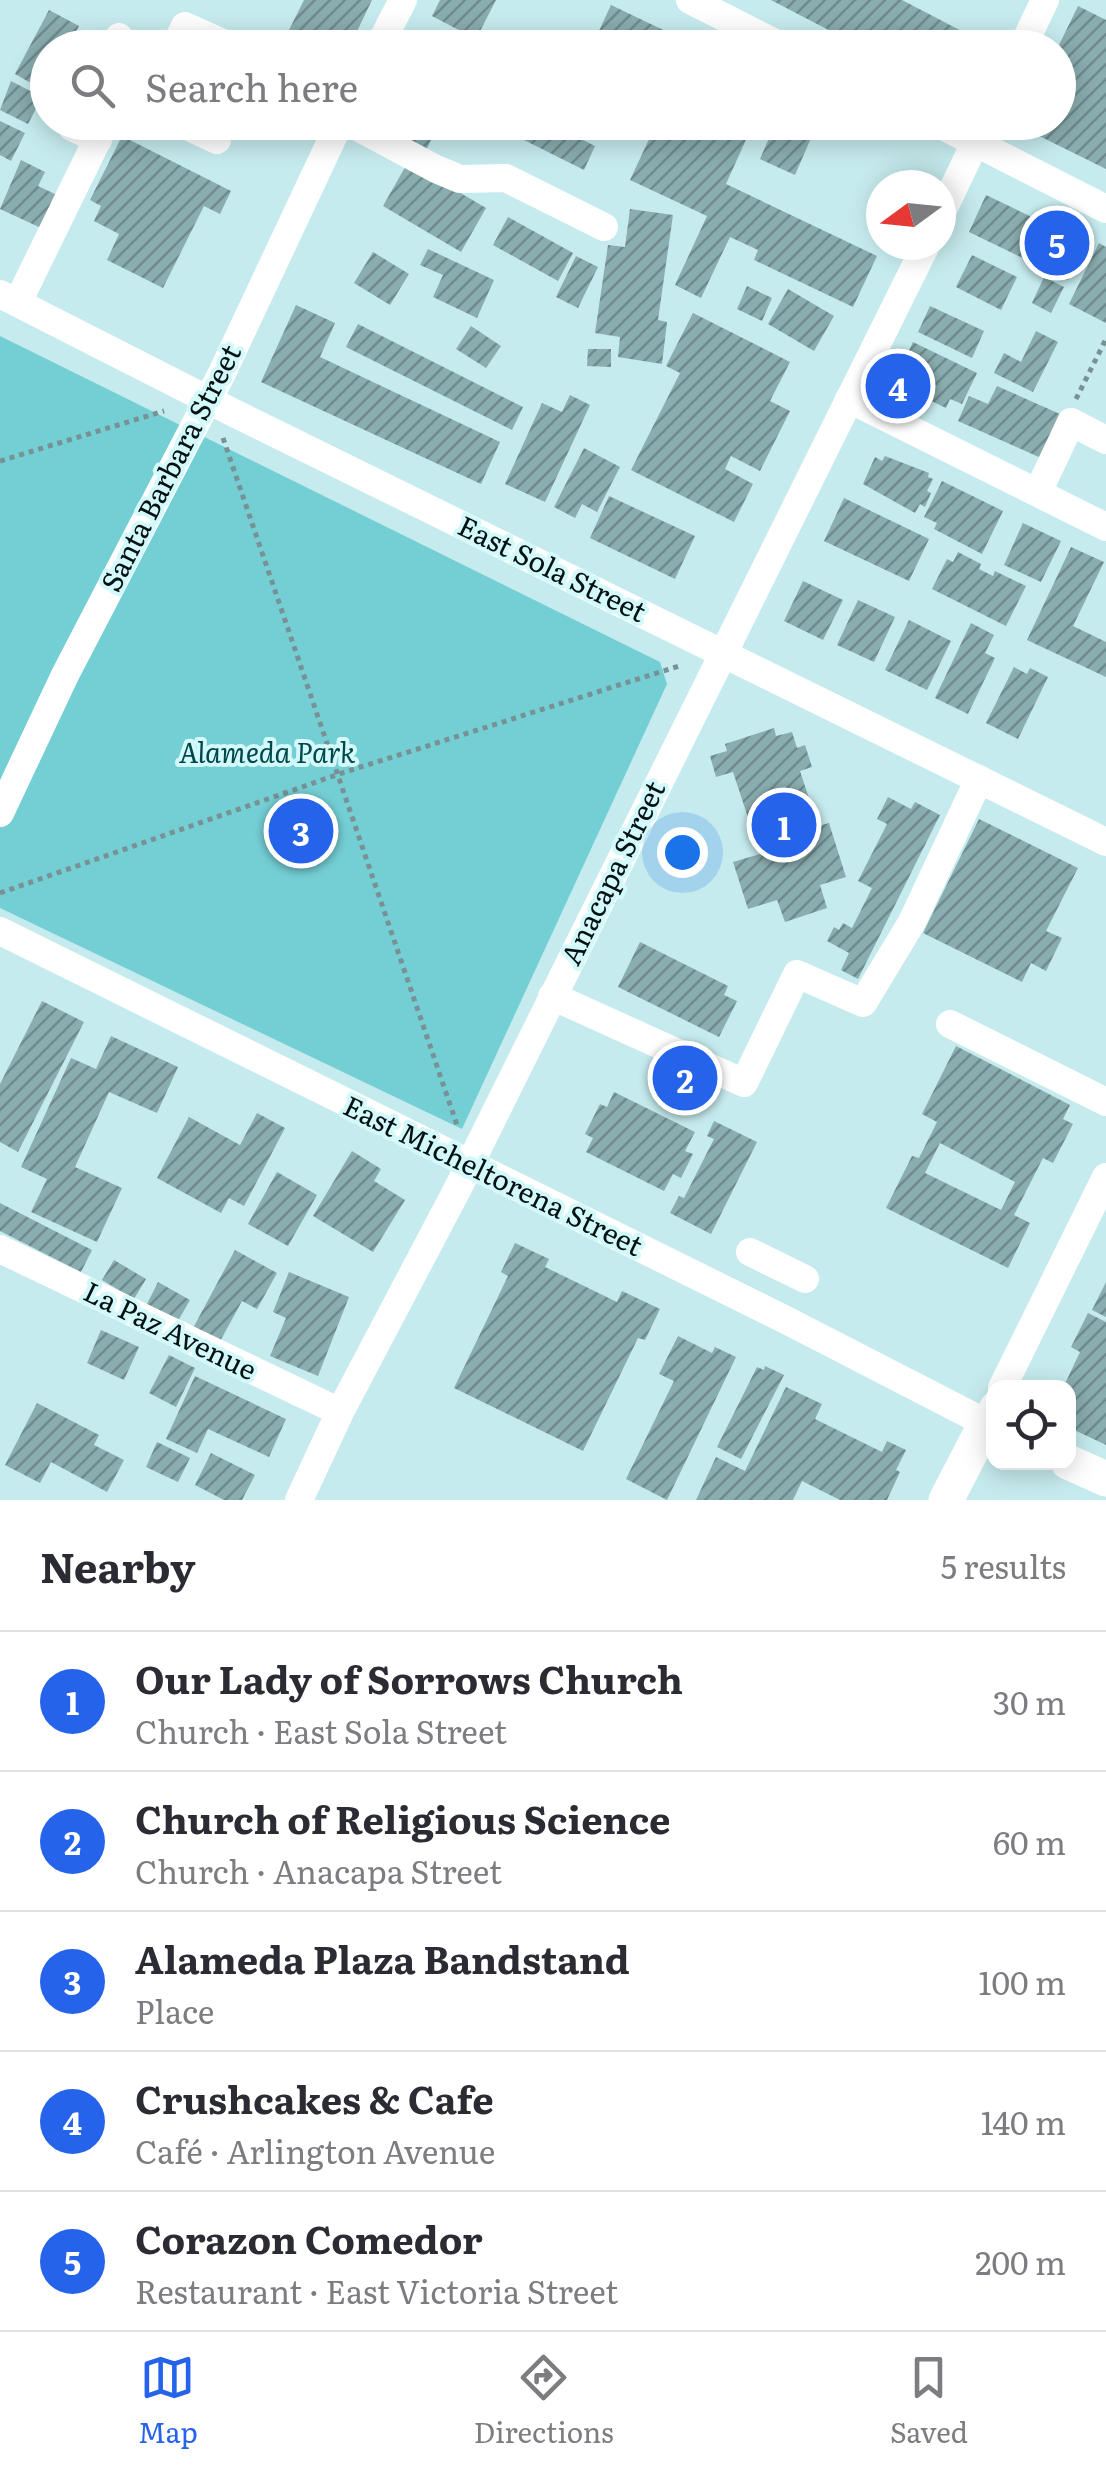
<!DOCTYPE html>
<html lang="en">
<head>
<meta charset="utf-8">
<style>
	:root { --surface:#fff; --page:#f2f2f3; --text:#2b2b33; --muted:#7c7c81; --line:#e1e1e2; --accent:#2563eb }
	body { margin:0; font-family:Literata,serif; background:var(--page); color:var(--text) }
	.controls { position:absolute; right:30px; bottom:30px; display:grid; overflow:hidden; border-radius:20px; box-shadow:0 5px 25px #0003 }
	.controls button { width:90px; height:90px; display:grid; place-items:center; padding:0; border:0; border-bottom:2px solid var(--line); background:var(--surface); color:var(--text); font:50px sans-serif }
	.compass { position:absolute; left:866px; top:170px; width:90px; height:90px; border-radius:50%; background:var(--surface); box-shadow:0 5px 25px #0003; rotate:255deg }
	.you { position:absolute; left:682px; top:852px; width:35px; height:35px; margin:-25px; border:8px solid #fff; border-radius:50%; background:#1a73e8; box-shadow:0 0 0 15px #1a73e833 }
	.badge { display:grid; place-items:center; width:65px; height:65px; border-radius:50%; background:var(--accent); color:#fff; font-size:32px; font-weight:700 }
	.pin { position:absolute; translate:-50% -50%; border:5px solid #fff; box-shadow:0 2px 10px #0006 }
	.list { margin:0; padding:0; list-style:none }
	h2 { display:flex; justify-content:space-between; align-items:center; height:130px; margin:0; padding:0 40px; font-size:42px }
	h2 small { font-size:32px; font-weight:400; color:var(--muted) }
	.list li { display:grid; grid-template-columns:65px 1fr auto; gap:30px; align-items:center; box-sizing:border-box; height:140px; padding:0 40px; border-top:2px solid var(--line) }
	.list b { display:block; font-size:38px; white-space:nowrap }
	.list p { margin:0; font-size:32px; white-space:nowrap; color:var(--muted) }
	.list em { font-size:32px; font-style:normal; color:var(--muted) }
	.icon { flex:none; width:55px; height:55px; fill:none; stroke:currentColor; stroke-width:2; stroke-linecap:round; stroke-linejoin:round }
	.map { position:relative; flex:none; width:1106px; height:1500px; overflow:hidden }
	.search { position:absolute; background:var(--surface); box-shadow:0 5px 25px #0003; left:30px; right:30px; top:30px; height:110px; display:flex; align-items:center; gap:25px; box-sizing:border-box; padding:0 35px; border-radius:55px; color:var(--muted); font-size:38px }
	.sheet { height:830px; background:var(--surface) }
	nav { display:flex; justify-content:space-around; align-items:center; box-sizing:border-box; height:140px; border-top:2px solid var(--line); background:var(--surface); font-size:28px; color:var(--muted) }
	nav a { display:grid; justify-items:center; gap:5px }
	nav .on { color:var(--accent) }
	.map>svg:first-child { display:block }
	.green { fill:#74cfd5 }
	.building { fill:url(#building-hatch); fill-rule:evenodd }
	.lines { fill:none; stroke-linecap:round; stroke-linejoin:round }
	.path { stroke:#779194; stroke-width:5; stroke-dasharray:5 5; stroke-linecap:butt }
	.minor { stroke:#fff; stroke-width:28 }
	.major { stroke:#fff; stroke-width:35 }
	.labels { text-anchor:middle; stroke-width:8; stroke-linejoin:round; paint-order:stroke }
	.street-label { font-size:28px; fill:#051112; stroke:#d3f9fb }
	.park-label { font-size:28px; font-style:italic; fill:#01484c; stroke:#d3f9fb }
</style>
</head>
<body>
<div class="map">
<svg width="1106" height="1500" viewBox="0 0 1106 1500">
	<defs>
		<pattern id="building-hatch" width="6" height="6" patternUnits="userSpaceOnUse" patternTransform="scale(2.5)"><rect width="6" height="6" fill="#8aadaf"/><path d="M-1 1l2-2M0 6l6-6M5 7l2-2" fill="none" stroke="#6f8b8d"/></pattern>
	</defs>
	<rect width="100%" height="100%" fill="#c6ebee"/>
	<path class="green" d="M0,336l660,326 7,22 -205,445 -462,-221z"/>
	<path class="building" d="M304,0h68l-23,48h-40l-23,-12z
		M440,0h56l-20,39 -44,-23z
		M771,0h131l71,37 -5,11h-105z
		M611,5l90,43h-110z
		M1078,6l28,14v149l-87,-43 2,-4h37v-75z
		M49,10l30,16 -11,22h-20l-3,43 -30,-17z
		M11,81l31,16 -14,27 -28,-14z
		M0,121l25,12 -14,28 -11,-6z
		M383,122h56l-14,31 -46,-21z
		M513,122h34l48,24 -11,24 -76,-38z
		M657,122h97l-28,62 151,72 -24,51 -99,-47 4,-10 -28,-13 -29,61 -26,-13 32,-69 -77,-36z
		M776,122h42l-23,53 -35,-16z
		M122,136l109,55 -11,23 -16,-8 -41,82 -56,-28 12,-26 -25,-13 7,-15 -11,-6z
		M21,160l24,12 -7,14 19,9 -16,33 -41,-19z
		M408,162l78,46 -25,44 -78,-46z
		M986,195l100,48 -18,37 -99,-48z
		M630,209l43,6 -15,105 9,2 -5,42 -44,-7 2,-20 -25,-4 13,-88 17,2z
		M508,217l65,36 -15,28 -65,-36z
		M1099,243l7,4v76l-37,-19z
		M428,249l66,31 -17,38 -44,-21 10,-22 -23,-10z
		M373,252l36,22 -19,31 -36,-22z
		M972,255l45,22 -16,33 -45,-23z
		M576,256l22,11 -20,41 -22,-11z
		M1044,277l20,10 -13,26 -19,-10z
		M747,286l25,12 -10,23 -25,-12z
		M788,289l46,27 -20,35 -46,-27z
		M296,305l39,18 -15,34 180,85 -19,42 -220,-102z
		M930,306l54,25 -12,27 -54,-26z
		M693,313l97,49 -20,39 20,10 -30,60 -29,-15 -6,13 28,15 -19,38 -103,-52 49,-97 -14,-7z
		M358,324l165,83 -11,23 -166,-83z
		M471,326l30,20 -15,22 -30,-19z
		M1036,331l22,11 -25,50 -39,-19 10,-20 17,9z
		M913,342l64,31 -15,31 -12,-5 -4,9 -23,-11 2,-6 -7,-3 -4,9 -22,-10z
		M588,349h23v18l-24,-1z
		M997,386l63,28 -19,44 -83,-37 11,-25 19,8z
		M570,395l20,10 -45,97 -40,-18 37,-81 20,9z
		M584,448l36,19 -23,45 -15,-8 -7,14 -21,-11z
		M885,456l44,17 -1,4 5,2 -6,12 4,2 -6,14 -5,-3 -5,9 -52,-29 12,-27 7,4z
		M942,481l61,30 -21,43 -48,-25 3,-6 -13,-6z
		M609,496l86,40 -20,43 -85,-41z
		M844,498l85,41 -20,42 -85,-40z
		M1023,523l38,18 -20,41 -37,-17z
		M1071,547l33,15 -31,64 33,16v35l-79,-37z
		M958,552l23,12 -2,5 14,7 2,-5 31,15 -20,40 -74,-37 15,-30 6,3z
		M803,581l40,19 -20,40 -39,-19z
		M858,600l37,17 -21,45 -37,-17z
		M909,620l42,21 -24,49 -42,-20z
		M971,623l23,12 -9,18 10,5 -27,56 -33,-16z
		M1014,667l13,7 3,-6 18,9 -30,62 -32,-16z
		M774,728l2,8 16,-4 5,16 8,-3 7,22 -12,4 18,55 11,-3 17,54 -26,8 7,23 -42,14 -8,-22 -29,9 -15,-47 27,-8 -27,-82 -17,5 -6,-21 17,-5 -2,-7z
		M888,797l23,12 4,-7 25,13 -82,164 -17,-9 8,-17 -22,-12 7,-14 5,3 4,-7 9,5 20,-40 -14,-7 29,-57 -10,-5z
		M284 833a17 17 0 1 1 34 0a17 17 0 1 1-34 0Z
		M979,819l99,49 -32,63 16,7 -16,33 -15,-8 -9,19 -99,-49z
		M640,942l88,44 -4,9 13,6 -18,36 -101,-50z
		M42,1001l42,21 -66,130 -18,-10v-58z
		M111,1036l67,31 -21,46 -48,-21 -34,75 47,21 -25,54 -66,-30 16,-33 -26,-12 50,-109 25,11z
		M956,1046l114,59 -7,14 10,5 -20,39 -10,-5 -29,57 16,8 -22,45 -122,-60 26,-52 7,2 18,-36 -15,-8zM940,1143l75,39 -14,28 -76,-37z
		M614,1092l81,40 -10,19 8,3 -12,24 -8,-4 -9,17 -78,-39 7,-14 -8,-4 15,-30 7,3z
		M257,1113l28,15 -41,78 -15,-8 -8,15 -64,-35 32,-61 51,28z
		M714,1121l43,21 -46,92 -41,-21 9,-17 5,2 30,-59 -7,-3z
		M352,1151l29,18 -7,12 31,19 -32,52 -60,-36z
		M277,1172l40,23 -29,51 -40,-22z
		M0,1203l92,47 -11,22 -81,-41z
		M515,1243l34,16 -4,8 72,35 5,-11 38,18 -15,31 -7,-2 -55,113 -129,-63 54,-112 -7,-4z
		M235,1250l42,23 -20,36 -15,-8 -24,44 -26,-15z
		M114,1260l32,19 -12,20 -32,-19z
		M289,1272l60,25 -31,79 -48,-20 16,-38 -13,-6z
		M158,1282l32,18 -12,21 -31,-17z
		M1106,1282v35l-14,-7z
		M1088,1313l18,9v123l-38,-18v-39h-5l17,-36 -9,-5z
		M101,1330l38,17 -15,33 -37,-17z
		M678,1336l34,17 3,-6 21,10 -69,143 -41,-21 48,-98 -15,-7z
		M169,1355l26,13 -19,39 -27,-14z
		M765,1366l19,9 -43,84 -24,-12 40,-80 7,3z
		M195,1376l91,43 -17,38 -61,-28 -11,24 -31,-14z
		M786,1387l36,17 -7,15 67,33 5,-11 19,9 -10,20 4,2 -13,28h-47l-38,-19 -9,19h-97l20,-43 29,14z
		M37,1403l62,32 -5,10 30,15 -17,32 -56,-30 -11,21 -35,-18z
		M157,1442l33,16 -12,24 -32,-15z
		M211,1453l44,22 -13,25h-18l-29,-15z"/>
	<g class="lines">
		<path class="path" d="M1076,399l30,-60
			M223,438l234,687
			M0,461l164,-50
			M0,893l339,-119 343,-109"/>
		<path class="minor" d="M690,0l95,48
			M114,48l5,-11
			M174,48l11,-22 49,22
			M378,48l25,-48
			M1022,48l23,-48
			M74,122l-2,5 26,13
			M178,122l39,18
			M348,122l88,47 24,10 46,-1 98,49
			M935,122l171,87
			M941,214l44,-92
			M0,294l232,118 874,430
			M18,302l88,-180
			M849,399l257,128
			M1038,492l33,-70 35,18
			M0,813l65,-138 157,-302 118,-251
			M0,931l784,388 202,104 8,-17
			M552,996l192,87 53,-109 66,29 49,-81 67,-143
			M950,1024l156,78
			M0,1249l340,163
			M750,1252l55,27
			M1002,1388l104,-211
			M299,1500l41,-88 118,-224 468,-943"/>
		<path class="major" d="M1068,1462l38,17
			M946,1500l40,-77 8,4"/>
	</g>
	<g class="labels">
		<g class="street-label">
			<text transform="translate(171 468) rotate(-63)" y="10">Santa Barbara Street</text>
			<text transform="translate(552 569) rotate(26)" y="10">East Sola Street</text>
			<text transform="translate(613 873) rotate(-64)" y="10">Anacapa Street</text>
			<text transform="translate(493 1176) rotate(26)" y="10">East Micheltorena Street</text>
			<text transform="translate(170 1331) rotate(26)" y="10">La Paz Avenue</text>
		</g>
		<g class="park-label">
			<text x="267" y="763">Alameda Park</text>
		</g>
	</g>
</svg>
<div class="controls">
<button><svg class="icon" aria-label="locate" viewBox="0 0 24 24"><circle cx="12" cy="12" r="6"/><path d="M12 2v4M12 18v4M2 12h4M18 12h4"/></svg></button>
</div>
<svg class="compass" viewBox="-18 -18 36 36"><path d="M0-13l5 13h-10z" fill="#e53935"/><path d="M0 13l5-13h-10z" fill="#7c7c81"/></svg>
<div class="you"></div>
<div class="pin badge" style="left:784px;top:825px">1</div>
<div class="pin badge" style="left:685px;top:1078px">2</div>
<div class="pin badge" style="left:301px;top:831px">3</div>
<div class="pin badge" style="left:898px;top:386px">4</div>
<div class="pin badge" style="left:1057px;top:243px">5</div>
<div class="search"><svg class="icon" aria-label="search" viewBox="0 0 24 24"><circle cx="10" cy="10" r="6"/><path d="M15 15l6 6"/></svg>Search here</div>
</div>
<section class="sheet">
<h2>Nearby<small>5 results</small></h2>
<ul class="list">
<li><span class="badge">1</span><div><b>Our Lady of Sorrows Church</b><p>Church · East Sola Street</p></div><em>30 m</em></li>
<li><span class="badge">2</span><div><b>Church of Religious Science</b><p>Church · Anacapa Street</p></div><em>60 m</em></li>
<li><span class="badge">3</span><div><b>Alameda Plaza Bandstand</b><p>Place</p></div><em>100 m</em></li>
<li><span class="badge">4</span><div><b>Crushcakes &amp; Cafe</b><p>Café · Arlington Avenue</p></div><em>140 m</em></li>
<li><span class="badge">5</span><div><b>Corazon Comedor</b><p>Restaurant · East Victoria Street</p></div><em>200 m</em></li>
</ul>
</section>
<nav>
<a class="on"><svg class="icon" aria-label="map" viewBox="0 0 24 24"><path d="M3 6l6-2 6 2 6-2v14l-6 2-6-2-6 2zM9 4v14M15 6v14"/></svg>Map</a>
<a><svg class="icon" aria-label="directions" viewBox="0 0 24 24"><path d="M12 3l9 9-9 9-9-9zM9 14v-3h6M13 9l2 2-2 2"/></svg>Directions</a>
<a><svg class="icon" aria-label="saved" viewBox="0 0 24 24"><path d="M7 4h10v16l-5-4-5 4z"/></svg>Saved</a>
</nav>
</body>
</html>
